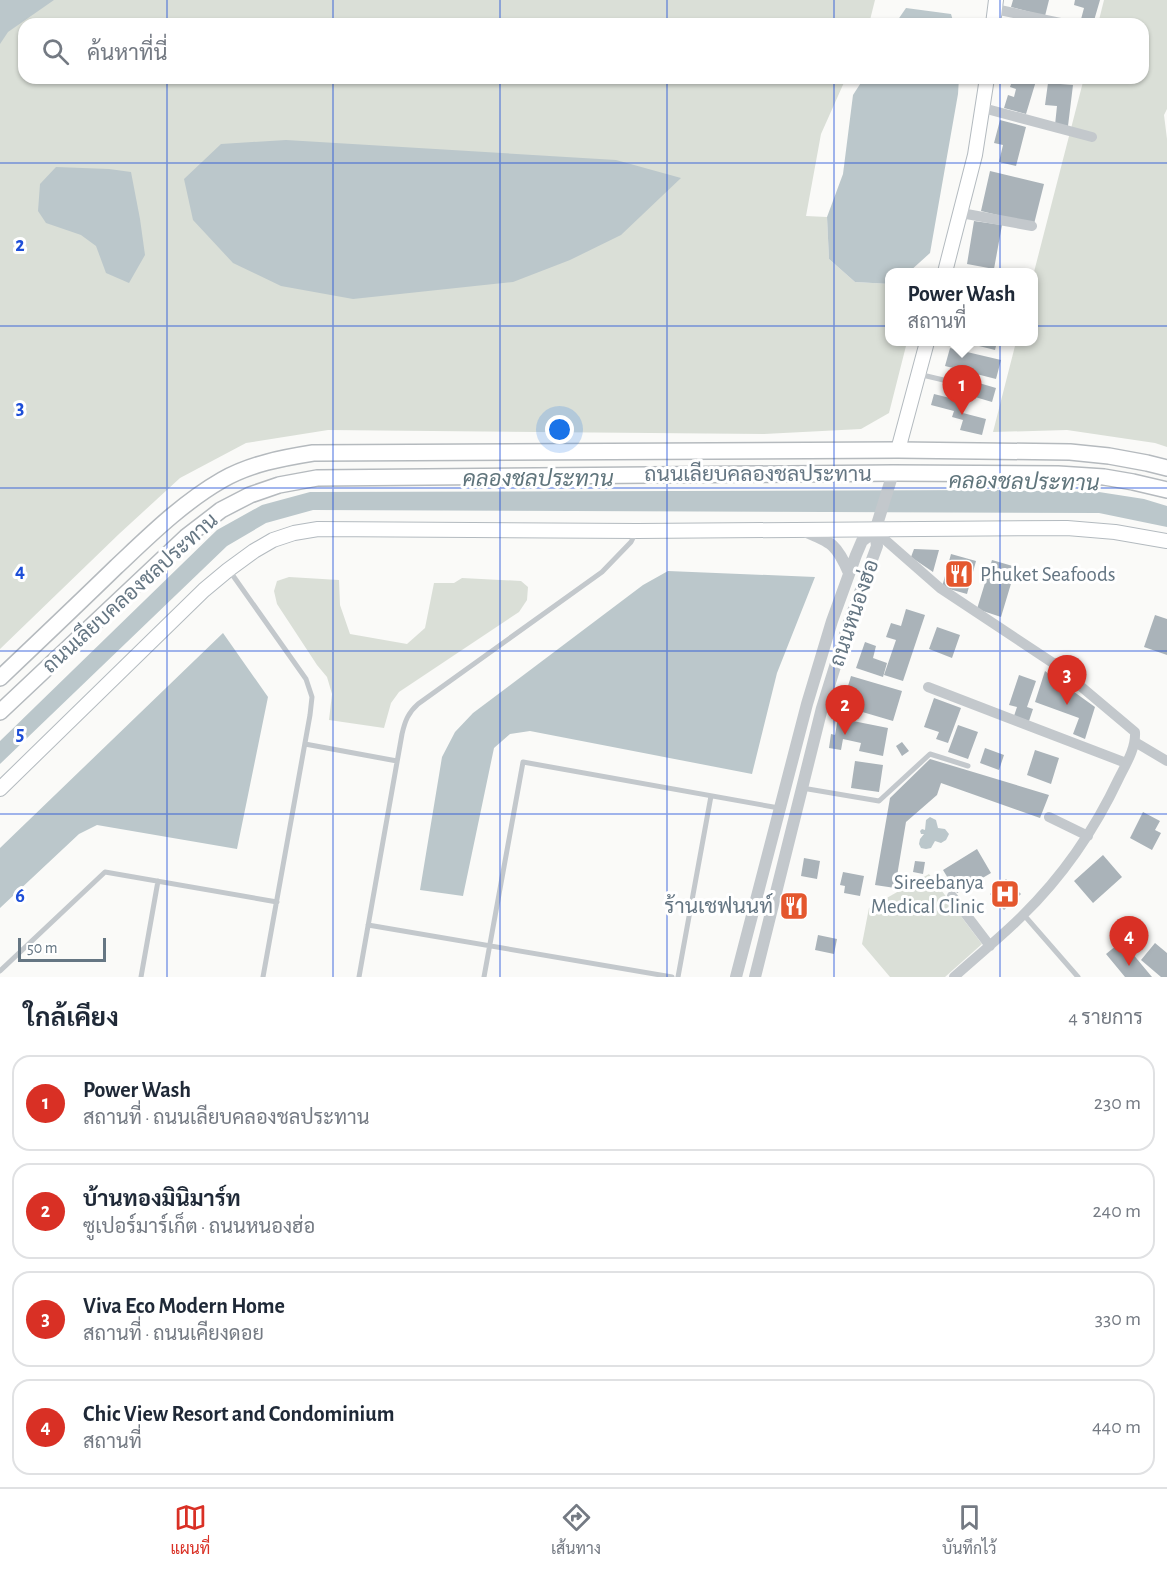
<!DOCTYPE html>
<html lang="th">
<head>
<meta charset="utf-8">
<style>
	:root { --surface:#fff; --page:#f6f6f7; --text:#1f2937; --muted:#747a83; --line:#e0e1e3; --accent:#d93025 }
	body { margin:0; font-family:"Alegreya Sans",Sarabun,sans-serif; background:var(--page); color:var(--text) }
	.scale { position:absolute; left:18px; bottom:15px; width:88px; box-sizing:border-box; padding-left:6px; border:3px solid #657683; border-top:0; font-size:16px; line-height:21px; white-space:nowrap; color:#657683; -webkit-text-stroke:4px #fff; paint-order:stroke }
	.you { position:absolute; left:560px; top:430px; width:21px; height:21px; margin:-15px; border:4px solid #fff; border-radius:50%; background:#1a73e8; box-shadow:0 0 0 9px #1a73e833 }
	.badge { display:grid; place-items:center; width:39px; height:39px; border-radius:50%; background:var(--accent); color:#fff; font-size:20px; font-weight:700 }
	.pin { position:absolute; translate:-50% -50px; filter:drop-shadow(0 2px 3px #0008) }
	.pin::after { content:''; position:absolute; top:32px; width:21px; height:18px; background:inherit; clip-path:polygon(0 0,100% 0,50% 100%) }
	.popup { position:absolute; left:885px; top:268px; width:153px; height:78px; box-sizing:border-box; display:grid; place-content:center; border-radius:12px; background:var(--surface); filter:drop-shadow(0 2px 4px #0005); font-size:20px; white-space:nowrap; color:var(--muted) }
	.popup b { font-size:22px; color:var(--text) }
	.popup::after { content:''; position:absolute; left:50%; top:100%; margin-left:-12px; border:12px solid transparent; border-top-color:var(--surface) }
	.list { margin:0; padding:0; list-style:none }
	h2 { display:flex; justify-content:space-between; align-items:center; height:78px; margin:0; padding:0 24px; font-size:26px }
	h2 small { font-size:20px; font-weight:400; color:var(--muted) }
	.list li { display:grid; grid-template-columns:39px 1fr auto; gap:18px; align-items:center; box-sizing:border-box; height:96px; margin:0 12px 12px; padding:0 12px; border:2px solid var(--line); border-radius:18px }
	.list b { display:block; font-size:22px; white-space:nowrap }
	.list p { margin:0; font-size:20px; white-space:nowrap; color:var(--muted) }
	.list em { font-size:20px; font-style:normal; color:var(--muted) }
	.icon { flex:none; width:33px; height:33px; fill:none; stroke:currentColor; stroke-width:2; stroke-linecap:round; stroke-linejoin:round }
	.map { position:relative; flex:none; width:1167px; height:977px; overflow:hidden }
	.search { position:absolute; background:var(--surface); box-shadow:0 2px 4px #0004; left:18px; right:18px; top:18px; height:66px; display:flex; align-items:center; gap:15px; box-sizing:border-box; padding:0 21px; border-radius:18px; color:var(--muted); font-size:22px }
	.sheet { height:510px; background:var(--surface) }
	nav { display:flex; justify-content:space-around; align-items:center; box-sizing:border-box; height:84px; border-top:2px solid var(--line); background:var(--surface); font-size:16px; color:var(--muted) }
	nav a { display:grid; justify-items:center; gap:3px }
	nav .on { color:var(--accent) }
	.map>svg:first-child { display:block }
	.green { fill:#dadfd7 }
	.water { fill:#bbc7cb }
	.building { fill:#aab3b9 }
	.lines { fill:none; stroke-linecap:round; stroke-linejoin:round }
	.secondary-casing { stroke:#b3babf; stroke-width:16 }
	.primary-casing { stroke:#b5babe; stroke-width:18 }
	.service { stroke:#c3c8cc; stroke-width:5 }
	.minor { stroke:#c3c8cc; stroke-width:10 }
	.tertiary { stroke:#c3c8cc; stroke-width:12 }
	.secondary { stroke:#fff; stroke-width:14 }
	.primary { stroke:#fff; stroke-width:15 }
	.grid { fill:none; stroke:#1d4ed8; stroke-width:1.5; stroke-opacity:0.55 }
	.labels { text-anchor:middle; stroke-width:6; stroke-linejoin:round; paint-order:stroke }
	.street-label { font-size:21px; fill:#657683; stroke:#fff }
	.poi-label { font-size:21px; fill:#657683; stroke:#fff; text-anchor:end }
	.water-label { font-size:22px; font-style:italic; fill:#60757c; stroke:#fff }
	.grid-label { font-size:20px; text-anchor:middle; font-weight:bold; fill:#1d4ed8; stroke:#fff; stroke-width:6; stroke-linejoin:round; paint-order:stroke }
</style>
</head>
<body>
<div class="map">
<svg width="1167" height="977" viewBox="0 0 1167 977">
	<rect width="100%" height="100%" fill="#fafaf8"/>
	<path class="green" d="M0,0h875l-6,24h-845v54h822l-25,56 -15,82 21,1 2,42 26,23 35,2v58h17l-18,71 -28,16 -97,5 -436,-4 -82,13 -66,35 -61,56 -119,115z
		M1104,0h63v109l-3,6 3,24v308l-12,-4 -88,-13 -74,2 23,-90h18v-70l50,-194h59v-54h-45z
		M289,577l50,3 1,25 10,29 57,10 18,-16 9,-45h20l8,-5 59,3 7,6 -1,13 -8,12 -120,80 -8,11 -7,25 -55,-8 3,-26 -5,-17 -10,-12 -40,-61 -3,-13 3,-10z
		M929,874l53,70 -37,33h-55l-28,-33 7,-36z"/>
	<path class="water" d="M0,0h54l-46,32 -8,12z
		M906,8l45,6 3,10h-59z
		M864,78h95l-1,16 -28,159 -21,19h-19v12l-35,-2 -26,-23 -2,-42 16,-43 10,-79z
		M286,140l330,20 65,18 -60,57 -51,25 -57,22 -160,17 -72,-13 -48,-23 -40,-43 -9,-41 37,-35z
		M56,167l53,2 22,3 9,47 5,36 -16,28 -23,-10 -10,-27 -15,-11 -35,-12 -8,-12 2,-27z
		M993,490l106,2 45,7 23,7v21l-68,-14 -786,-3 -47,13 -39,23 -227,218v-23l217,-211 45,-25 48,-13z
		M668,571l147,6 -38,96 -25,101 -222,-43 -20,3 -16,14 -31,148 -43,-6 22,-133 13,-25 18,-19 170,-128z
		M223,633l45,64 -31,152 -140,-24 -18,9 -79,74v-60z
		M930,817l6,3 2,8 7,1 4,5 -3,6 -5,3 -6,-2 -4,7 -5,1 -5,-1 -2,-4 1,-5 4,-5h-3l-1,-3 2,-2 3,1 1,-10z"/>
	<path class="building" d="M1013,0h36l-4,16 -34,-9z
		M1075,0h25l-7,24 -13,-1 4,-15 -10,-3z
		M1013,78h13l10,3 -10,33 -22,-6 4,-13 6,2 2,-8 -6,-2z
		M1048,83l25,2 -5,41 -13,-1 2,-19 -12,-1z
		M1000,120l26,7 -10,39 -17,-4 4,-17 -9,-2z
		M990,171l54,13 -10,40 -53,-13z
		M974,221l28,4 -8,44 -27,-5z
		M963,342h34l-2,8z
		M950,348l51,12 -5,19 -51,-13z
		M979,383l17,5 -4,14 -17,-5z
		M934,394l32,8 -3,11 23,6 -4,16 -22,-5 3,-10 -11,-3 2,-6 -23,-6z
		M914,549l25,1 -6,22 -22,-15z
		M951,554l25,7 -9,33 -25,-7z
		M992,560l24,7 -15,50 -24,-8z
		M906,609l19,6 -22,66 -19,-6 12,-35 -10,-3 5,-14 10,3z
		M1155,615l12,4v36l-23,-8z
		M937,627l23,8 -8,23 -23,-9z
		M865,642l11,4 -3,12 14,5 -4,14 -27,-9z
		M1045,671l50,36 -10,32 -12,-5 6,-16 -44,-16z
		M1019,675l17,6 -9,26 6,2 -4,12 -15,-5 3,-9 -8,-2z
		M851,676l51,15 -9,30 -51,-15z
		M934,698l27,10 -13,35 -12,-4 3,-7 -15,-5z
		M838,718l50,10 -5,28 -24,-5 2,-8 -18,-4 -2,11 -12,-2 2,-14 4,1z
		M958,725l20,7 -10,27 -20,-7z
		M902,742l7,9 -7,5 -6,-10z
		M985,748l19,7 -5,15 -19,-7z
		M1035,750l24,8 -8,26 -24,-9z
		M930,759l119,36 -9,23 -99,-35 -4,12 -31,27 -11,66 -20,-3 15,-87z
		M855,761l28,4 -4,27 -28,-4z
		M1143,812l17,9 -5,9 6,3 -9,17 -22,-12z
		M977,849l14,24 -34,20 -14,-23z
		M1103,855l19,22 -29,26 -19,-22z
		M804,858l16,3 -3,18 -16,-3z
		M915,861l10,1 -2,12 -10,-2z
		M843,872l21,4 -4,20 -16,-3 1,-7 -5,-1z
		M1006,879l15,15 -17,16 -14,-16z
		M818,935l19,4 -3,15 -19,-4z
		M1122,941l30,36h-27l-19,-23z
		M1155,943l12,10v24h-6l-20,-17z"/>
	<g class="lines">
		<g class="secondary-casing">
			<path id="secondary" d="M993,24l3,-24
				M945,272l30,-117 12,-77
				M898,450l29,-108
				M0,789l204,-199 24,-20 26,-19 19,-11 21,-7 24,-4 319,2 430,-3 48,4 52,9"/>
		</g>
		<g class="primary-casing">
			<path id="primary" d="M0,678c39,-37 78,-74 116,-111 33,-31 66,-64 106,-87 28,-16 60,-22 91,-27l585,-3 172,2 39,4 38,7 20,5
				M0,712l186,-175 35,-27 29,-15 29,-10 38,-7 576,-5 165,1 46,3 29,5 34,8"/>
		</g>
		<path class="service" d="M918,374l51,12
			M229,570l77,109 6,18 -2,18 -47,262
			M305,744l92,17
			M802,788l77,13 51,-47 38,12
			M1024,915l54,62
			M368,925l304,52
			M0,971l105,-99 172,30
			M141,977l17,-96
			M359,977l43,-243c3,-13 6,-21 16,-30l184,-132 29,-30 5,-10
			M484,977l39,-215 256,46
			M678,977l33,-181"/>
		<path class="minor" d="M995,9l70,15
			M983,108l109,29
			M961,213l71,13
			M875,531l65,57 113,75 82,69c1,16 -9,32 -16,46 -24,51 -57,99 -97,138 -21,21 -45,40 -68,61
			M928,687l198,76
			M1135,742l32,19
			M1049,817l39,19
			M952,896l38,50"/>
		<path class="tertiary" d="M804,531c28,11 33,14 45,42
			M736,977l71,-273 25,-83 24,-66 6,-14 13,-10
			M755,977l67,-269 26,-83 29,-79 -2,-15 18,-58"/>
		<use href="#secondary" class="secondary"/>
		<use href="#primary" class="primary"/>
	</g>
	<path class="grid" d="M167,0v24M333,0v24M500,0v24M667,0v24M834,0v24M1000,0v24M167,78v899M333,78v899M500,78v899M667,78v899M834,78v899M1000,78v899M0,163h1167M0,326h1167M0,488h1167M0,651h1167M0,814h1167"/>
	<defs>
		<g id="restaurant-square" transform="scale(1.5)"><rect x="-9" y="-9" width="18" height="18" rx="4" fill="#e4572e" stroke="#fff"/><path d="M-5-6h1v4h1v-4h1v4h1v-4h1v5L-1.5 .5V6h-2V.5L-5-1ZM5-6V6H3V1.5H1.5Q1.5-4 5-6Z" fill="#fff"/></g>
		<g id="hospital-square" transform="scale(1.5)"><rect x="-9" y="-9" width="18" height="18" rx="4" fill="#e4572e" stroke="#fff"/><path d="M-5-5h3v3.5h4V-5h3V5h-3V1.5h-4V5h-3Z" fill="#fff"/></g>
	</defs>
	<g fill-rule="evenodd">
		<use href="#restaurant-square" x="959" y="574"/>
		<use href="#hospital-square" x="1005" y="894"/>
		<use href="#restaurant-square" x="794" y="906"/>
	</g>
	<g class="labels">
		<g class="street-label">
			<text x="758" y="481">ถนนเลียบคลองชลประทาน</text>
			<text transform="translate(130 593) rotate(-42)" y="7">ถนนเลียบคลองชลประทาน</text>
			<text transform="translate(854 613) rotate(-71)" y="7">ถนนหนองฮ่อ</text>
		</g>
		<g class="poi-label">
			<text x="980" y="581" text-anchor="start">Phuket Seafoods</text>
			<text x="984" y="889">Sireebanya<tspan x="984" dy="24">Medical Clinic</tspan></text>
			<text x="773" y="913">ร้านเชฟนนท์</text>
		</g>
		<g class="water-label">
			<text x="538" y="486">คลองชลประทาน</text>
			<text transform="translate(1024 481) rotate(1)" y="8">คลองชลประทาน</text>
		</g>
	</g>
	<g class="grid-label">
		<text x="20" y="251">2</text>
		<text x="20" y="414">3</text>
		<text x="20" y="577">4</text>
		<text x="20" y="740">5</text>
		<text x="20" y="902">6</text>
	</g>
</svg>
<div class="scale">50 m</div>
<div class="you"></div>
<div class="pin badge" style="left:962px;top:415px">1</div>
<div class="popup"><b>Power Wash</b>สถานที่</div>
<div class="pin badge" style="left:845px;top:735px">2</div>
<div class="pin badge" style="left:1067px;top:705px">3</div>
<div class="pin badge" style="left:1129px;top:966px">4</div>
<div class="search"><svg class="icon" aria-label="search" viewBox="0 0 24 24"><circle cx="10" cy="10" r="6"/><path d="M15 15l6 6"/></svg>ค้นหาที่นี่</div>
</div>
<section class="sheet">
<h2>ใกล้เคียง<small>4 รายการ</small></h2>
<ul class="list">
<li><span class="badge">1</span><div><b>Power Wash</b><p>สถานที่ · ถนนเลียบคลองชลประทาน</p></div><em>230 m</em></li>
<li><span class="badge">2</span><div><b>บ้านทองมินิมาร์ท</b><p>ซูเปอร์มาร์เก็ต · ถนนหนองฮ่อ</p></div><em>240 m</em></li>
<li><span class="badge">3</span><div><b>Viva Eco Modern Home</b><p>สถานที่ · ถนนเคียงดอย</p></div><em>330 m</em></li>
<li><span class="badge">4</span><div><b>Chic View Resort and Condominium</b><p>สถานที่</p></div><em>440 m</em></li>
</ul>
</section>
<nav>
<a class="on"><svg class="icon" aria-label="map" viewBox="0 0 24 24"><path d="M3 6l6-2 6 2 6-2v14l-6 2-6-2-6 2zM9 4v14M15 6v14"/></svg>แผนที่</a>
<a><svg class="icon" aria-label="directions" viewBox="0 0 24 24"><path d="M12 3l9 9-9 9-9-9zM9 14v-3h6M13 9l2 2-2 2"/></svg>เส้นทาง</a>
<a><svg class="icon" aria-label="saved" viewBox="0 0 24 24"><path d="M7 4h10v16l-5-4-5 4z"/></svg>บันทึกไว้</a>
</nav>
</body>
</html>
